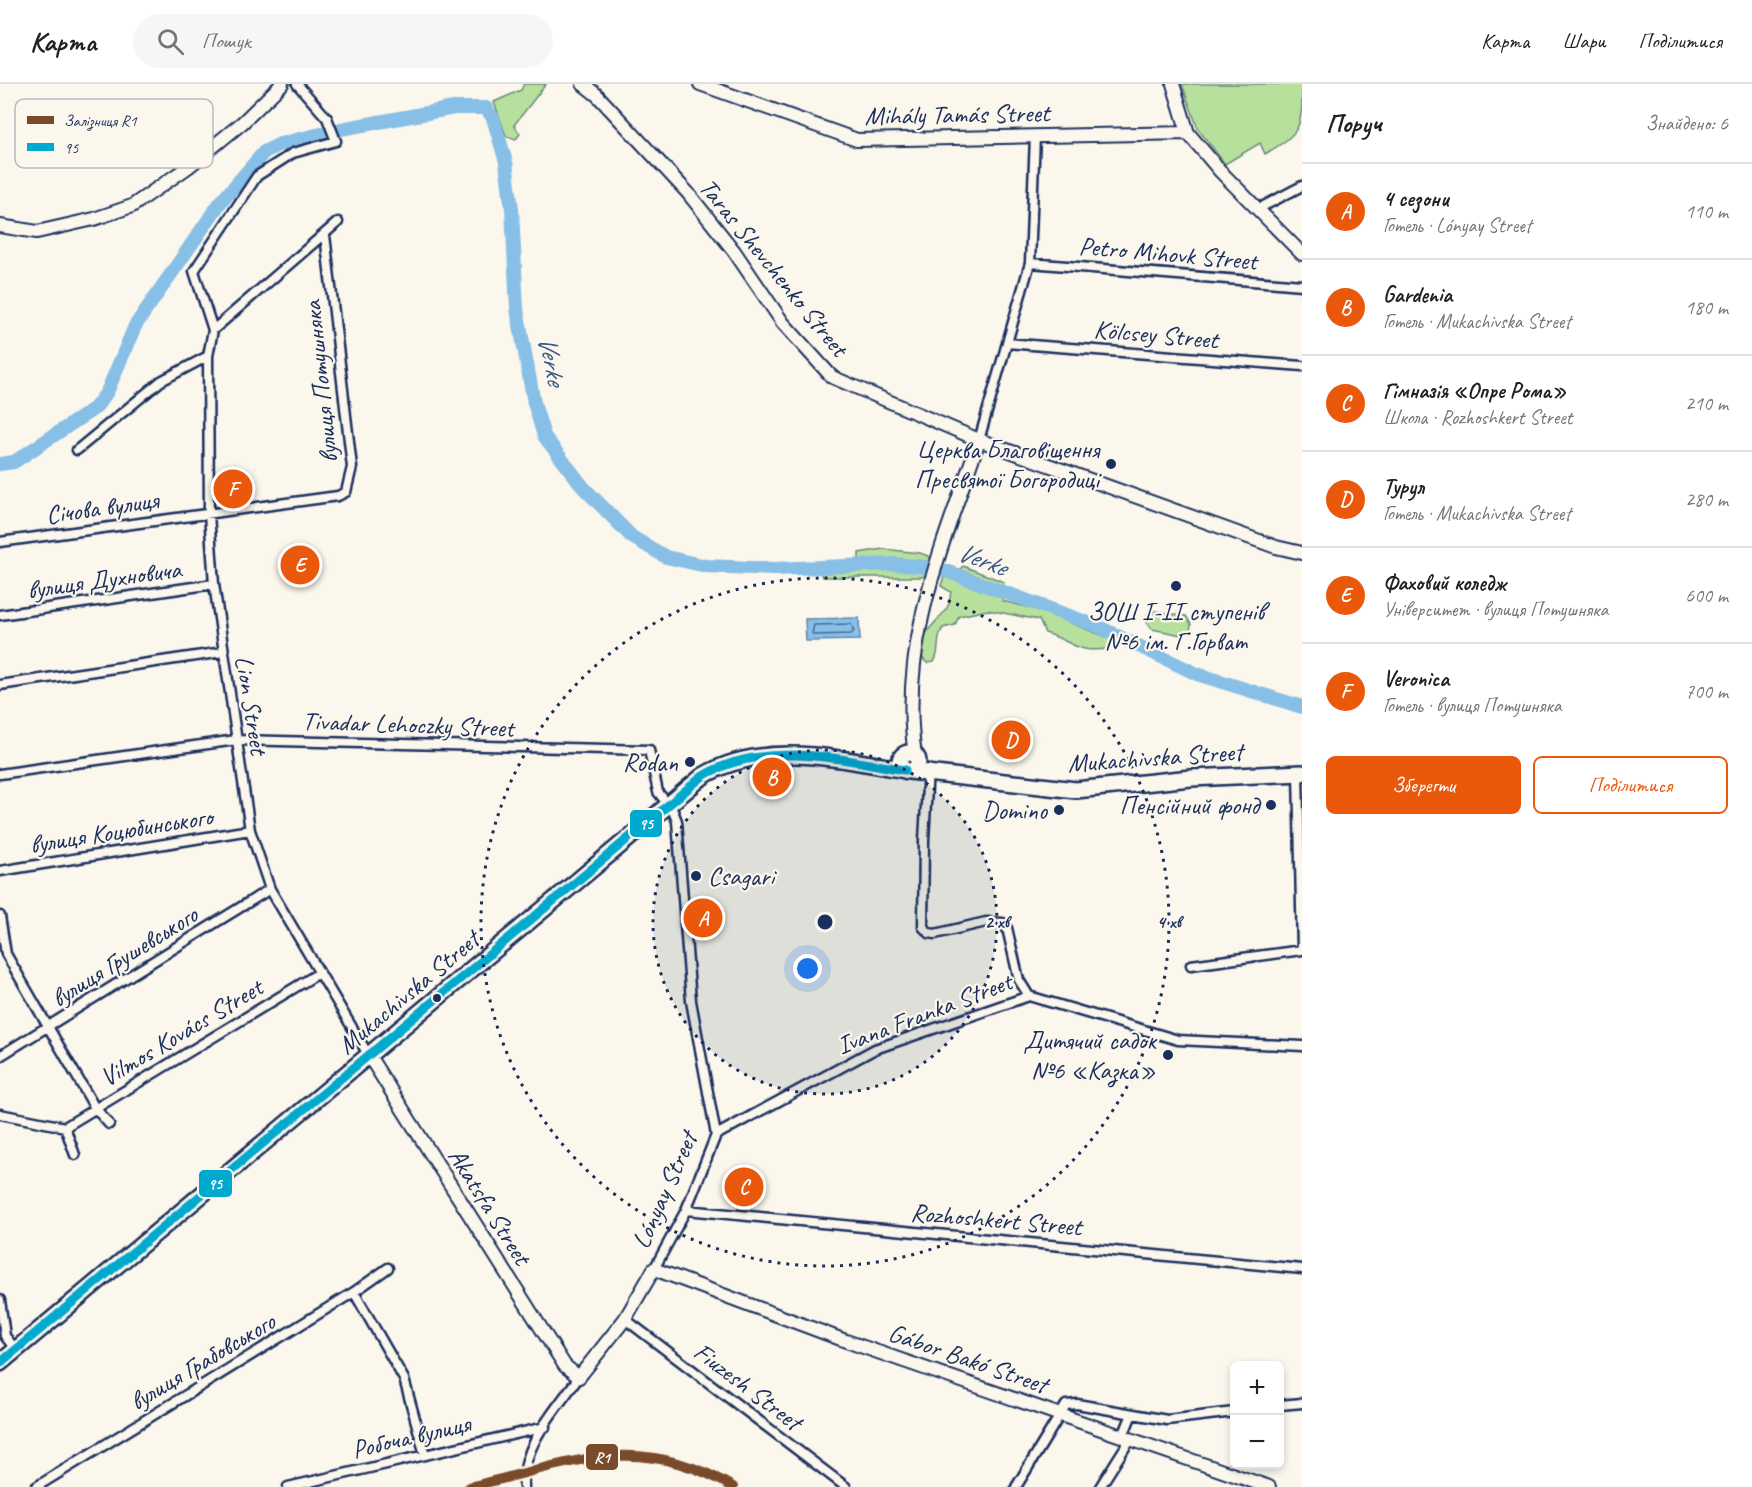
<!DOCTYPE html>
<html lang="uk">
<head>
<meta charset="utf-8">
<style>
	:root { --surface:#fff; --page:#f6f6f6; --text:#222; --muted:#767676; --line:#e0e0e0; --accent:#ea580c }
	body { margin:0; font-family:Caveat,sans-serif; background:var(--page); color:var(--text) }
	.controls { position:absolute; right:18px; bottom:18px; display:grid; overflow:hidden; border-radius:9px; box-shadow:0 3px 9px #0003 }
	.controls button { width:54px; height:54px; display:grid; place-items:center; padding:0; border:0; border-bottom:2px solid var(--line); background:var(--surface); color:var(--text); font:30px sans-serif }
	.you { position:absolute; left:808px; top:885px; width:21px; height:21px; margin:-15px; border:4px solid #fff; border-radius:50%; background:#1a73e8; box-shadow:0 0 0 9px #1a73e833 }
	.badge { display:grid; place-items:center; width:39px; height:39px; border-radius:50%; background:var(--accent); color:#fff; font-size:20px; font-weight:700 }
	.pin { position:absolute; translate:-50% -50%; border:3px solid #fff; box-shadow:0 2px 6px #0006 }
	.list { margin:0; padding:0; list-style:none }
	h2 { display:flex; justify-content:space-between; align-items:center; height:78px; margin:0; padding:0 24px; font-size:26px }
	h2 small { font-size:20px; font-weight:400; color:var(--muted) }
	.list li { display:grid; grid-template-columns:39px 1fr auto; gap:18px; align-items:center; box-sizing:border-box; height:96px; padding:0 24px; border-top:2px solid var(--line) }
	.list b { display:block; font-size:22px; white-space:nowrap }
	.list p { margin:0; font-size:20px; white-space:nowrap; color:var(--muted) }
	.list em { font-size:20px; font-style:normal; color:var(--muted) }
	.actions { display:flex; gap:12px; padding:18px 24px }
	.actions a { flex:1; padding:14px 0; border:2px solid var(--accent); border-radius:9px; text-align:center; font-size:21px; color:var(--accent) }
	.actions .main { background:var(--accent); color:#fff }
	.icon { flex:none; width:33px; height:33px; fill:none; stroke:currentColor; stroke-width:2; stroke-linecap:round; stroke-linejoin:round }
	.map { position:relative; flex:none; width:1302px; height:1403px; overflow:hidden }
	header { display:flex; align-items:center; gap:36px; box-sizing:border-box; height:84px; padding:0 30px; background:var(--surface); border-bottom:2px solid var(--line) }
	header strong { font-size:28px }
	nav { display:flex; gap:33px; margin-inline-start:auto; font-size:21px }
	.search { width:420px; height:54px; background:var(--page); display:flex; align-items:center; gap:15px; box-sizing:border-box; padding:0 21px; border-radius:33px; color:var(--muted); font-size:22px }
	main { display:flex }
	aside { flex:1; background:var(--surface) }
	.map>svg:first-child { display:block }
	.green { fill:#b7e09c; stroke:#69887d; stroke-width:1.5 }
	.water { fill:#88bfe6; stroke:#5c85b0; stroke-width:1.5 }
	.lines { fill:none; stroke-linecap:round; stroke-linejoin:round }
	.shore { stroke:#476994; stroke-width:1.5 }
	.river { stroke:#88bfe6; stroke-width:14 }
	.street-casing { stroke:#1b2f5e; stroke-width:13 }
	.secondary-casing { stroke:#1b2f5e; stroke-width:16 }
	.highway-casing { stroke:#1b2f5e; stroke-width:20 }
	.street { stroke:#fbf7ec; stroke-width:8 }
	.secondary { stroke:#fbf7ec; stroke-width:12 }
	.highway { stroke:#fbf7ec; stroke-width:15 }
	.bus-1-casing { stroke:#fbf7ec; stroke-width:14 }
	.bus-1 { stroke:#00a9ce; stroke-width:9 }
	.rail-1-casing { stroke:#fbf7ec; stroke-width:15 }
	.rail-1 { stroke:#7a4b2a; stroke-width:10 }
	.ring { fill:none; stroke:#1b2f5e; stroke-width:3; stroke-dasharray:3 6 }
	.poi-dot { fill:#1b2f5e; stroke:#fbf7ec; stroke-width:2 }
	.labels { text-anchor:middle; stroke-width:4.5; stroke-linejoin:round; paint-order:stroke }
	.street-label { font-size:26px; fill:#1b2f5e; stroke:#fbf7ec }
	.poi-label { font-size:26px; fill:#1b2f5e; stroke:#fbf7ec; text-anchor:end }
	.water-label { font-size:27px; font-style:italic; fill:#3c5a87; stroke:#fbf7ec }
	.key { fill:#fbf7ec; stroke:#b8bbc1; stroke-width:1.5 }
	.key-label { font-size:16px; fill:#1b2f5e }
	.centre { fill:#1b2f5e; stroke:#fbf7ec; stroke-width:3 }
	.ring-label { font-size:18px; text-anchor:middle; font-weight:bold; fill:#1b2f5e; stroke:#fbf7ec; stroke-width:4.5; stroke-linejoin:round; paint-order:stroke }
	.line-badge { stroke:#fbf7ec; stroke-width:2 }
	.badge-label { font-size:16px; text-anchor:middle; font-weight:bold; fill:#fff }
</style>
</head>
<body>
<header>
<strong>Карта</strong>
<div class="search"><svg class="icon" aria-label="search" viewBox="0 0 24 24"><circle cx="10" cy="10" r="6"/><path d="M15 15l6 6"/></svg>Пошук</div>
<nav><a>Карта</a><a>Шари</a><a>Поділитися</a></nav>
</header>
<main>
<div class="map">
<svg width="1302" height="1403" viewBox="0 0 1302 1403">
	<rect width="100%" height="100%" fill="#fbf7ec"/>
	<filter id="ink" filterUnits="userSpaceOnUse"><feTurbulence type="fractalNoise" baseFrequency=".0167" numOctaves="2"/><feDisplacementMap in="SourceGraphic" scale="12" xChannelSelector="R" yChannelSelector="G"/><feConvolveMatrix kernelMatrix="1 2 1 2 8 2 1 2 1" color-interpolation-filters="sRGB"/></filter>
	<g filter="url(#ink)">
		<path class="green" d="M524,0h22l-32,41 6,9 -4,5 -10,-3 -12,-34 27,-12z
			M1182,0h120c0,44 0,48 -37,70l-5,-11 -35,21 -27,-35z
			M883,465l37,4 16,6 -5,12 -9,6h-99l-3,-4 39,-5v-15z
			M963,482l41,16 -2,19 33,8 79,31 -3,8c-35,7 -38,-7 -66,-15l-6,-13 -51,-10 -29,6 -4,9 -12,3c-8,11 -2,23 -9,34l-7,1c-22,-20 13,-41 21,-57 2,-4 2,-10 3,-14l-10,-6 3,-10h10z
			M1154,527l32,5 5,8 -1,8 -8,3 -30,-6 -6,-8 1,-5z"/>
		<path class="water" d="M859,534l1,22 -54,1 -1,-22z"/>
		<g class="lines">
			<path class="shore" d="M851,540l3,7 -3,3 -37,1 -2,-2 2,-8z"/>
			<path class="river" d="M0,380l14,-2 81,-54 12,-16 28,-66 85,-123 44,-51 16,-8 61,-15 113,-21h32l7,10 13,44 6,47 5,100 17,94 10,33 40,52 48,49 34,20 40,9 68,3 119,-5 45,4 159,58 100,48 105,33"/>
			<g class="street-casing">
				<path id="street" d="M297,0l30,34 9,23 -43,12 -36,23 -63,95 19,59 125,-108
					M1258,125l44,-23
					M1030,179l272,22
					M213,246l-5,26 1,158 5,70 36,246 20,59 99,167
					M1007,259l295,23
					M979,356l51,-177 5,-127
					M77,366l84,-69 47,-25
					M0,458l338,-46 8,-4 6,-25 -27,-232
					M0,531l214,-31
					M0,601l223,-33
					M928,685l-4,71 -1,87 6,6 6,1 51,-12 17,1 4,5 12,52 10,16
					M0,690l236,-34 413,10 9,42 15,19 4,10 14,180 25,134 -30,75 -32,59
					M0,787l250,-41
					M0,832l6,38 89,154 14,16
					M1191,881l111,-15 -4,-177
					M0,972l270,-167
					M0,1030l65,13 10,28
					M65,1043l254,-154
					M716,1051l159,-86 154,-53 149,44 124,6
					M686,1126l616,59
					M354,1208l50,87 21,76
					M0,1216l5,36 11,14
					M625,1235l221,168
					M1280,1321l22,-2
					M1123,1352l9,-22
					M36,1403l318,-195 34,-24
					M288,1403l257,-60
					M524,1403c-4,-40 33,-79 55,-110
					M1016,1403l50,-82 11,-1 90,16 67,-8
					M1100,1403l31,-49"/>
			</g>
			<g class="secondary-casing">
				<path id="secondary" d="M583,0l14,11 91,98 46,58 49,72 49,54 147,63 297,107 26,6
					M700,0l157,56 331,-7
					M1173,0l15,49 33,39 81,82
					M0,142l37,6 57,-13 38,-13 56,-39 54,-44 40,-39
					M915,671c-17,-110 29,-213 64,-315
					M369,972l196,310 14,11 46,-58 29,-50 192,72 423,146"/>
			</g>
			<g class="highway-casing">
				<path id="highway" d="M900 678a9 9 0 1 1 18 0a9 9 0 1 1-18 0Z
					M909,687l167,19 115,-12 111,-5
					M0,1279l703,-587c60,-36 137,-17 202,-6"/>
			</g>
			<use href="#street" class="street"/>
			<use href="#secondary" class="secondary"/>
			<use href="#highway" class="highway"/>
			<g class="bus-1-casing">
				<path id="bus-1" d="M0,1279l703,-587c60,-36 137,-17 202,-6"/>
			</g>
			<use href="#bus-1" class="bus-1"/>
			<g class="rail-1-casing">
				<path id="rail-1" d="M469,1403c99,-23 168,-57 264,0"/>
			</g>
			<use href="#rail-1" class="rail-1"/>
		</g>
	</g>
	<circle cx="825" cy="838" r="172" fill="#1b2f5e" fill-opacity=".12"/>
	<g class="ring">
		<circle cx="825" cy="838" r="172"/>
		<circle cx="825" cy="838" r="344"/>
	</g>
	<g class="poi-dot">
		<circle cx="1111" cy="380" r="6"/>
		<circle cx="1176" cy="502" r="6"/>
		<circle cx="690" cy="678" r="6"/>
		<circle cx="1271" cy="721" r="6"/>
		<circle cx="1059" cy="726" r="6"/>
		<circle cx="696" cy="792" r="6"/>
		<circle cx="437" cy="914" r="5"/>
		<circle cx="1168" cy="971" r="6"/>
	</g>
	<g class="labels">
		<g class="street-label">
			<text transform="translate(957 30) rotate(-1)" y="9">Mihály Tamás Street</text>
			<text transform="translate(1168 169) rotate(5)" y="9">Petro Mihovk Street</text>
			<text transform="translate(774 183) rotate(51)" y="9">Taras Shevchenko Street</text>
			<text transform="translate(1156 250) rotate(5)" y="9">Kölcsey Street</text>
			<text transform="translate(320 298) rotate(-96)" y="9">вулиця Потушняка</text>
			<text transform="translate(102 423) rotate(-8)" y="9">Січова вулиця</text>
			<text transform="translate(104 495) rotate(-8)" y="9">вулиця Духновича</text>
			<text transform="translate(252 621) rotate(81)" y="9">Lion Street</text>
			<text transform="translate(408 640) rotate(2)" y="9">Tivadar Lehoczky Street</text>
			<text transform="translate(1155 673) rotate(-4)" y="9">Mukachivska Street</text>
			<text transform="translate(121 746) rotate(-9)" y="9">вулиця Коцюбинського</text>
			<text transform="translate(124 872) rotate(-32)" y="9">вулиця Грушевського</text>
			<text transform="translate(408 908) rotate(-40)" y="9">Mukachivska Street</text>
			<text transform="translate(924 929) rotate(-21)" y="9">Ivana Franka Street</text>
			<text transform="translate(181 948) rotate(-31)" y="9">Vilmos Kovács Street</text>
			<text transform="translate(664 1106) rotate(-66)" y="9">Lónyay Street</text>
			<text transform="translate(490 1122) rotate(58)" y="9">Akatsfa Street</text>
			<text transform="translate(996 1135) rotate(5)" y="9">Rozhoshkert Street</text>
			<text transform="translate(968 1274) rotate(19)" y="9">Gábor Bakó Street</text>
			<text transform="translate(202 1277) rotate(-31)" y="9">вулиця Грабовського</text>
			<text transform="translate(748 1302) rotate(37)" y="9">Fiuzesh Street</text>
			<text transform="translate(411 1352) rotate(-13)" y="9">Робоча вулиця</text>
		</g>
		<g class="poi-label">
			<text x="1099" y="374">Церква Благовіщення<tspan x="1099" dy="30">Пресвятої Богородиці</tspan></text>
			<text x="1176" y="536" text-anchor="middle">ЗОШ І-ІІ ступенів<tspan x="1176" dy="30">№6 ім. Г.Горват</tspan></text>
			<text x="678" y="687">Rodan</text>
			<text x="1259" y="730">Пенсійний фонд</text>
			<text x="1047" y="735">Domino</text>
			<text x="708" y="801" text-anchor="start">Csagari</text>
			<text x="1156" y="965">Дитячий садок<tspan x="1156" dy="30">№6 «Казка»</tspan></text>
		</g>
		<g class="water-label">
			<text transform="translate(552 276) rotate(78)" y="9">Verke</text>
			<text transform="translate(982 475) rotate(20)" y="9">Verke</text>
		</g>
	</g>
	<rect x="15" y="15" width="198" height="69" rx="9" class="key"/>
	<rect x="27" y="32" width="27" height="8" fill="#7a4b2a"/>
	<rect x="27" y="59" width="27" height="8" fill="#00a9ce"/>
	<g class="key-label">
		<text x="64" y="42">Залізниця R1</text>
		<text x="64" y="69">95</text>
	</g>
	<circle cx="825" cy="838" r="9" class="centre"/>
	<g class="ring-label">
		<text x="997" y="844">2 хв</text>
		<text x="1169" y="844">4 хв</text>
	</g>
	<g class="line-badge">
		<rect x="629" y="725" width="34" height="29" rx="6" fill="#00a9ce"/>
		<rect x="198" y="1085" width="35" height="29" rx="6" fill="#00a9ce"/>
		<rect x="585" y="1359" width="34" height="28" rx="6" fill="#7a4b2a"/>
	</g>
	<g class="badge-label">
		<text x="646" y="745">95</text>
		<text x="215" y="1105">95</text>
		<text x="602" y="1379">R1</text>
	</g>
</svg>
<div class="controls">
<button>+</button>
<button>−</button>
</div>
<div class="you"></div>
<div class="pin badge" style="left:703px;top:834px">A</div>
<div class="pin badge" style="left:772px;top:693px">B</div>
<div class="pin badge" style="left:744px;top:1103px">C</div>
<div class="pin badge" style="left:1011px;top:656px">D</div>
<div class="pin badge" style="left:300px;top:481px">E</div>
<div class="pin badge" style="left:233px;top:405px">F</div>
</div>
<aside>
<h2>Поруч<small>Знайдено: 6</small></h2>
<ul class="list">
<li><span class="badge">A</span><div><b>4 сезони</b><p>Готель · Lónyay Street</p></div><em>110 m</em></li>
<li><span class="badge">B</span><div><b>Gardenia</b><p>Готель · Mukachivska Street</p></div><em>180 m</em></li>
<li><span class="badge">C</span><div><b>Гімназія «Опре Рома»</b><p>Школа · Rozhoshkert Street</p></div><em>210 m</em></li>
<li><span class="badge">D</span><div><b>Турул</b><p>Готель · Mukachivska Street</p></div><em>280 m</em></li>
<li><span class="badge">E</span><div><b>Фаховий коледж</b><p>Університет · вулиця Потушняка</p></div><em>600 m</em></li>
<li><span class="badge">F</span><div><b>Veronica</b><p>Готель · вулиця Потушняка</p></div><em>700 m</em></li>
</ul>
<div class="actions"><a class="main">Зберегти</a><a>Поділитися</a></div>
</aside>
</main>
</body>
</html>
